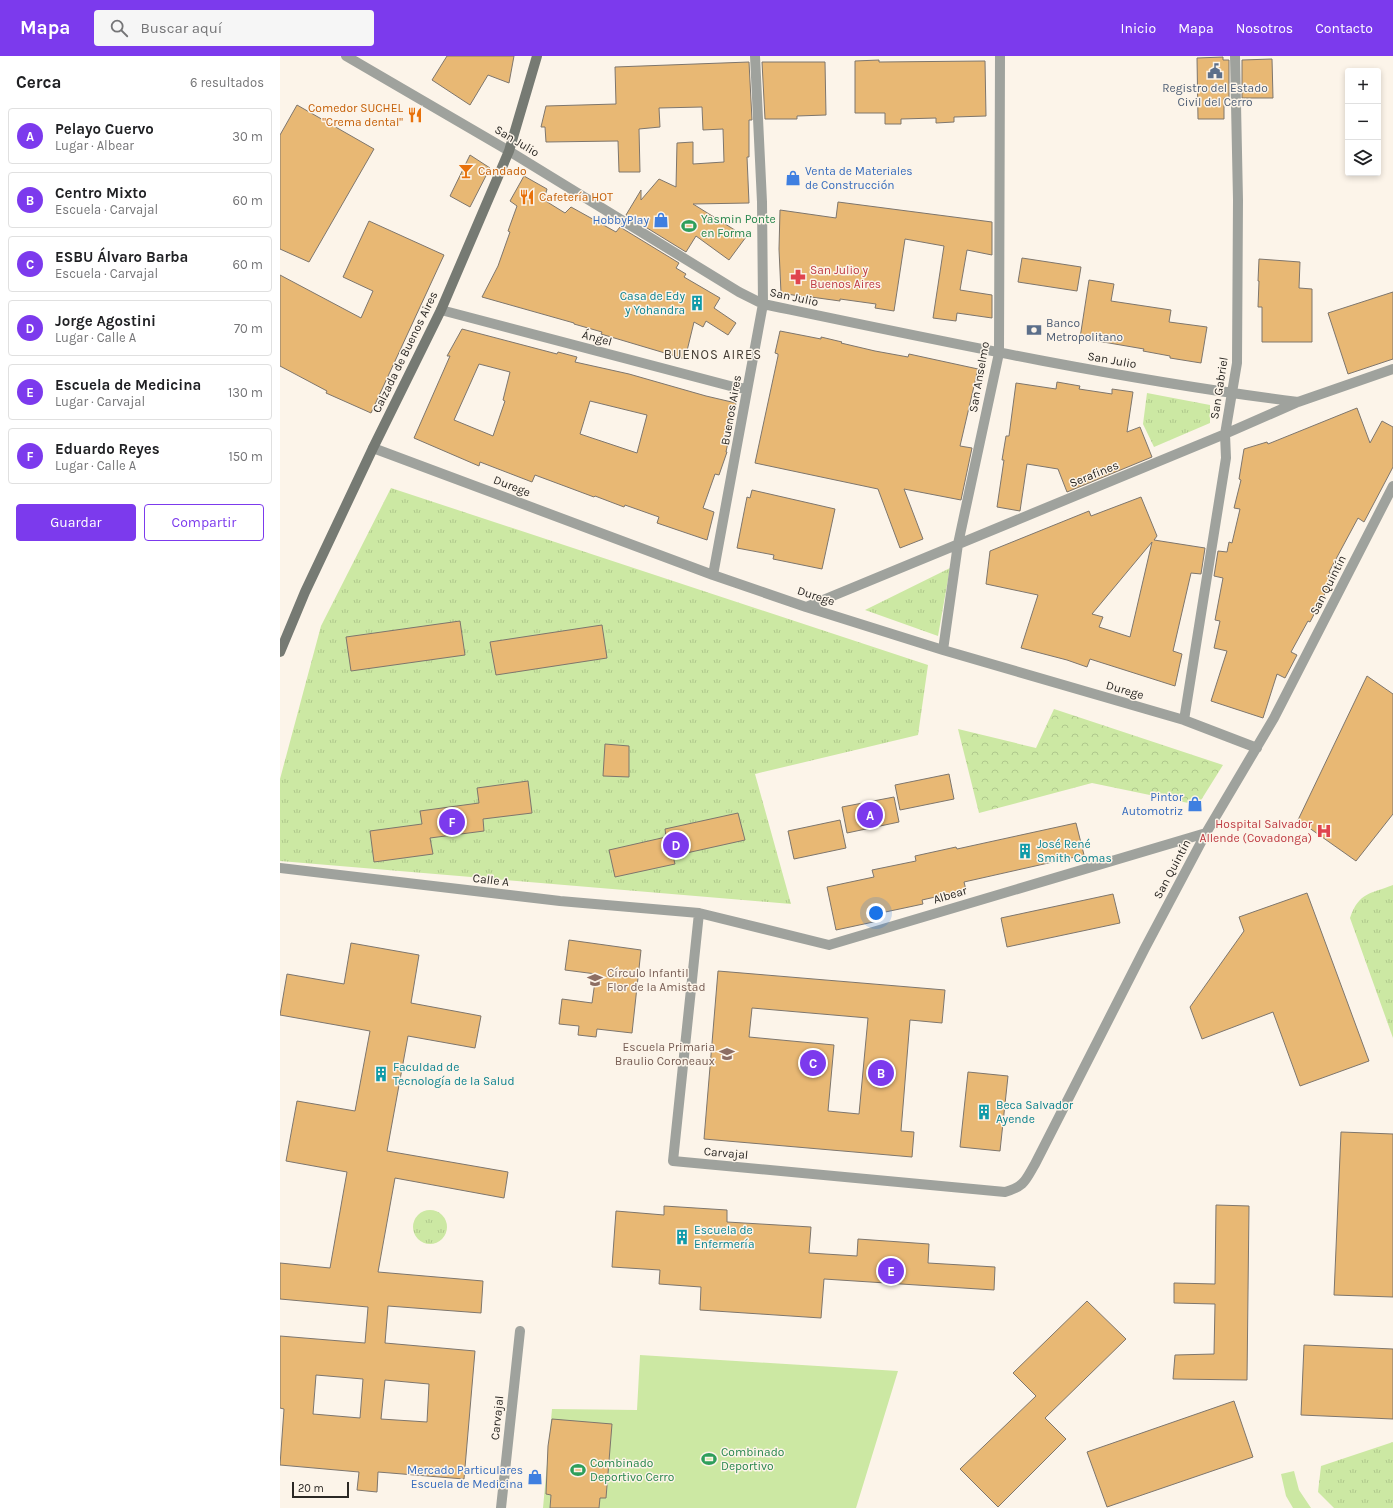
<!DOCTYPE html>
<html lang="es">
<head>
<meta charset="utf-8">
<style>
	:root { --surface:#fff; --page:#f6f6f6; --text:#202124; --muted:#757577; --line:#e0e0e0; --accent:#7c3aed }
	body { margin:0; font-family:Karla,sans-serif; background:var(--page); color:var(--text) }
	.controls { position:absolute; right:12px; top:12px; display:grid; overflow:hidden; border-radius:4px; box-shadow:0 2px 6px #0003 }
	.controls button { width:36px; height:36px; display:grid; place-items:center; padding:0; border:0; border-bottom:1px solid var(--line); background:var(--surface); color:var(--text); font:20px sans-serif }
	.scale { position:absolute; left:12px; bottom:10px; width:57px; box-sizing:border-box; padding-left:4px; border:2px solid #2b2824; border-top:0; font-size:11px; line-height:14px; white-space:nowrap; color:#2b2824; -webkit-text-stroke:3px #fcf4e9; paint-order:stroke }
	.you { position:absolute; left:596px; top:857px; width:14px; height:14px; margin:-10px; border:3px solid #fff; border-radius:50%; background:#1a73e8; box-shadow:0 0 0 6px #1a73e833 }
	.badge { display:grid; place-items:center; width:26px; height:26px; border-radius:50%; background:var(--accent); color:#fff; font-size:13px; font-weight:700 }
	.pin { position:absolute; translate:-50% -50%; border:2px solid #fff; box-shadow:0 1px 4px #0006 }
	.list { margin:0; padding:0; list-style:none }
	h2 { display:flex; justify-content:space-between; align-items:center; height:52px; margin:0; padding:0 16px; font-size:17px }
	h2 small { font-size:13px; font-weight:400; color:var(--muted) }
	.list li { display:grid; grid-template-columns:26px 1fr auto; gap:12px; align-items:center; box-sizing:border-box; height:56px; margin:0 8px 8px; padding:0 8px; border:1px solid var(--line); border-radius:4px }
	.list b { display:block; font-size:15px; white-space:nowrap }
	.list p { margin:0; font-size:13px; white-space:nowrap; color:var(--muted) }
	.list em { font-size:13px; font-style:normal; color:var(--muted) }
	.actions { display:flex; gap:8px; padding:12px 16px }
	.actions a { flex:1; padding:9px 0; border:1px solid var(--accent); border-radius:4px; text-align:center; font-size:14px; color:var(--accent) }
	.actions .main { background:var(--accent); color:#fff }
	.icon { flex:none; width:22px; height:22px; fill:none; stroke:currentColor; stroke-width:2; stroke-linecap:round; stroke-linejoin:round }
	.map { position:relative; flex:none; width:1113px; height:1452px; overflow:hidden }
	header { display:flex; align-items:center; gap:24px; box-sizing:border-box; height:56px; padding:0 20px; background:var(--accent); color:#fff }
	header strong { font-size:19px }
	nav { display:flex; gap:22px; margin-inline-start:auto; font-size:14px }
	.search { width:280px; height:36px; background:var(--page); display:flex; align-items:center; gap:10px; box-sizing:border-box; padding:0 14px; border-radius:4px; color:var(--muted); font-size:15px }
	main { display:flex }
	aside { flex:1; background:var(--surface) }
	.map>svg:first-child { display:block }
	.grass { fill:url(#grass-tufts) }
	.forest { fill:url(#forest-crowns) }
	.garden { fill:#cce8a3 }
	.building { fill:#e8b874; stroke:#7e766d; fill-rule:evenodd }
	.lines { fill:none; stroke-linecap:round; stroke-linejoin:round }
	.street { stroke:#9fa29d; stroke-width:10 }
	.secondary { stroke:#767a73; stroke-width:10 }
	.labels { text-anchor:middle; stroke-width:3; stroke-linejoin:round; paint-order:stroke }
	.service-label { font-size:12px; fill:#4e5e75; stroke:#fcf4e9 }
	.food-label { font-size:12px; fill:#c56008; stroke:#fcf4e9; text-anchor:start }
	.street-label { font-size:12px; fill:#2b2824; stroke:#fcf4e9 }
	.shop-label { font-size:12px; fill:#366cbe; stroke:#fcf4e9; text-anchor:end }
	.leisure-label { font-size:12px; fill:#27864d; stroke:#fcf4e9; text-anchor:start }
	.health-label { font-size:12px; fill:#be3a42; stroke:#fcf4e9; text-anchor:start }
	.culture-label { font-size:12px; fill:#0d838f; stroke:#fcf4e9; text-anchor:start }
	.education-label { font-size:12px; fill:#785e54; stroke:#fcf4e9; text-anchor:start }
	.neighbourhood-label { font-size:13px; letter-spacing:1px; fill:#423b32; stroke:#fcf4e9 }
</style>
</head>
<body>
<header>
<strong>Mapa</strong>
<div class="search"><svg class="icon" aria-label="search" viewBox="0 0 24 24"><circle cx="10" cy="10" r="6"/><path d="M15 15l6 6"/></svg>Buscar aquí</div>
<nav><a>Inicio</a><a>Mapa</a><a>Nosotros</a><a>Contacto</a></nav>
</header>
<main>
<aside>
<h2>Cerca<small>6 resultados</small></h2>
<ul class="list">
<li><span class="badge">A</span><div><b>Pelayo Cuervo</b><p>Lugar · Albear</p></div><em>30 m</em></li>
<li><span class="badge">B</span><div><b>Centro Mixto</b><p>Escuela · Carvajal</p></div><em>60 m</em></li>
<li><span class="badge">C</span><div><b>ESBU Álvaro Barba</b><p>Escuela · Carvajal</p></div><em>60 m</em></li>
<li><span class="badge">D</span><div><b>Jorge Agostini</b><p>Lugar · Calle A</p></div><em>70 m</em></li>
<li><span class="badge">E</span><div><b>Escuela de Medicina</b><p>Lugar · Carvajal</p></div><em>130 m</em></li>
<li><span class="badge">F</span><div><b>Eduardo Reyes</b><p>Lugar · Calle A</p></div><em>150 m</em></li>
</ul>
<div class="actions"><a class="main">Guardar</a><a>Compartir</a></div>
</aside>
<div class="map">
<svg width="1113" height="1452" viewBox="0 0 1113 1452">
	<defs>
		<pattern id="grass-tufts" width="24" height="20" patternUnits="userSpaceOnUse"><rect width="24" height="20" fill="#cce8a3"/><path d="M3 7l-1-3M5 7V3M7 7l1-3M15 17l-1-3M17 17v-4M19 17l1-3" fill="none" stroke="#afc78c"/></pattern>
		<pattern id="forest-crowns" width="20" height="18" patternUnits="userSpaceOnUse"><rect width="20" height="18" fill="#cce8a3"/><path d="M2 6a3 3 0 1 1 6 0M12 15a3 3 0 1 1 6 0" fill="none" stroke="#afc78c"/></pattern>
	</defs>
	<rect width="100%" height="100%" fill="#fcf4e9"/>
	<path class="grass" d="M867,337l63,12v18l-56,24 -11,-23z
		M111,432l537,177 -10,70 -163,39 36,130 -511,-43v-82l41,-153z
		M670,512l-12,68 -73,-26z
		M1113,829v153l-43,-120c9,-26 20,-24 43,-33z
		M133 1171a17 17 0 1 1 34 0a17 17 0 1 1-34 0Z
		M1113,1386v66h-59l-16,-16 3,-26z"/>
	<path class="forest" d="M774,653l169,56 -25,40 -106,-22 -113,30 -21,-84 78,19z"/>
	<path class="garden" d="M360,1299l258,16 -42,137h-313l9,-99 85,1z
		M1014,1415l5,19 12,18h-18l-7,-12 -5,-22z"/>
	<path class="building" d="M167,0h67l-5,27 -21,-8 -18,30 -38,-25z
		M943,1v3h6v38h-5v21h-26l-1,-61z
		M992,3l1,39h-31v-38z
		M599,4v2l106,-1 1,55 -32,1v5l-18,1v-5l-35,1v5h-16v-11h-30v-52z
		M469,6l3,58h-3v37h-2l2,46 -56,1 53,33 -17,23 -33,-24 -10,16 -60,-37 15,-25v10l18,-21 17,8 1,-44 16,-1v22l31,-2 -1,-33 -20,1 -1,-23 -43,1 1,19 -21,2 1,43h-21l-1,-31 -72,1 -1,-15h-4l5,-21 70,-2 -1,-37z
		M482,6h63l1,53 -29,1v3h-32z
		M17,49l77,44 -65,113 -29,-13v-114z
		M190,99l20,13 -20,39 -20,-11z
		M244,120l23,13 -3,11 21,13 6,-6 45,25 4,-5 59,36 -3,5 10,6 -2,3 36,21 -6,10 22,15 -8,12 -22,-14 -3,6 -9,-5 -9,37 -84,-25 1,-2 -28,-8v-1l-92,-26 16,-31 12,-34 -2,-1 9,-25 -7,-5z
		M558,146l154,20v33l-25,-5 -7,40 32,5v23l-35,-5 -1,8 -23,-3 11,-72 -39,-7 -11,72 -19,-3 1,-4 -36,-5v2l-29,-4v1l-30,-5 -2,-44 1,-39 56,8z
		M89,165l75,34 -73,158 -45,-20 1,-2 -47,-25v-91l81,43 12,-27 -30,-14z
		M742,202l59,9 -4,24 -59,-9z
		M979,203l41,3 -1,26 13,1v53h-50v-35h-4l1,-26h-1z
		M809,224l25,4 -3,17 60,9 -2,12 38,5 -6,36 -31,-5v-2l-27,-5 1,-2 -64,-11z
		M1113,236v67l-45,15 -20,-61z
		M182,273l95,25 1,-2 19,5 -2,5 54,12 77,22 30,7 -10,49h1l-8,23 -4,-1 -12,34 11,4 -7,28 -50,-17 2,-6 -34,-12 -1,2 -29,-11 -1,1 -59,-22 -3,7 -52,-20 -1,4 -65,-28 36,-82h-3zM199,308l31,8 -7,28 2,1 -12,35 -39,-16zM310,345l57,14 -10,38 -57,-19z
		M500,275l41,8v-2l21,5 -1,1 34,8 33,6 1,-3 69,15 -18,77 12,2 -11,52 -57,-11 19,50 -23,9 -22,-59 -123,-26 23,-107v-2l-3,-1z
		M777,326l23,4 -1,3 33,5v-5l21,3 -6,40 13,-5 12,30 -85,35 -9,-23 -31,-5 -7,47 -23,-4 7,-47h-2l4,-24h3l7,-53 40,6z
		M1077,352l13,35 12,-22 11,6v40l-29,55 -6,-4 -29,54 5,4 -24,46 -2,-1 -17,31 6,3 -12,23 -8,-4 -14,44 -52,-17 16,-50 -13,-3 6,-27 -5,-1 8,-42 -9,-2 4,-25 9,1 2,-10 3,1 8,-34 -6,-1 7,-28 -2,-1 5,-30 23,-7 1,2z
		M472,434l83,19 -13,60 -49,-10 1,-4 -37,-7 10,-51 3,1z
		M861,441l16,39 -3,4 51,8 -4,26 -10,-1 -18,78 9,3 -7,32 -85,-27 -3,8 -20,-7 -46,-12 17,-53 -52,-11 4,-33 99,-40 2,5zM872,486l-22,95 -31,-10 4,-10 -11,-3z
		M180,565l5,34 -114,16 -5,-34z
		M322,569l5,33 -111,17 -6,-33z
		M1087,620l26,18v120l-37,47 -58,-41z
		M325,688l24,2v31l-26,-1z
		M669,718l5,25 -54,11 -5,-25z
		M248,725l4,32 -49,6 1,12 -54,7 3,16 -59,8 -4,-31 52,-7 -2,-13 59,-8 -2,-15z
		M614,741l5,25 -52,11 -5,-26z
		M458,757l7,27 -72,16 2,8 -60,13 -6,-27 57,-13 -1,-8z
		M560,764l6,28 -52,11 -6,-28z
		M796,767l8,32 -120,27 2,8 -44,10 1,4 -47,10 2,7 -42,9 -9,-43 47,-10 -2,-7 44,-9 -1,-5 41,-9 1,2z
		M1027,837l62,168 -69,25 -27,-74 -71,27 -12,-32 54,-76 -5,-14z
		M833,838l7,29 -113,24 -6,-29z
		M289,884l72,10 -9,83 -35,-4 -1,8 -18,-2 1,-9 -20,-2 3,-25 30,4 4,-29 -31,-4z
		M71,887l68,12 -8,48 70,13 -6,32 -67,-12 -21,115 121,21 -4,26 -109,-20 -17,94 105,9 -2,32 -93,-7 -3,37 90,8 -11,128 -86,-7 -1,20 -20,-2 2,-18 -79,-7 4,-56 -4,-1v-72l85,7 3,-36 -88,-8v-36l50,5 17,-96 -61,-11 11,-60 58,10 15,-80 -90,-16 7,-41 57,10zM36,1319l47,4 -3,39 -47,-4zM105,1324l44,4 -2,38 -46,-3z
		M438,915l227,19 -3,33 -32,-3 -9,111 13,1 -2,25 -208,-18zM472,952l116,10 -9,96 -31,-3 6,-66 -85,-8z
		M688,1016l40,4 -8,75 -40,-4z
		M1061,1076l52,2v163l-59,-2z
		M936,1149l33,1 -2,174 -74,-1 2,-24 39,-1 1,-50 -41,-1v-20l41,1z
		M384,1150l63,4v12l84,5 -2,26 48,3 1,-17 71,5 -1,19 67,4 -1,23 -170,-11 -3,39 -121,-8 1,-23 -42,-3 1,-14 -48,-3 4,-56 48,4z
		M807,1245l39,38 -81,79 21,21 -68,68 -38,-38 76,-73 -23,-23z
		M1024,1289l89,4v70l-92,-4z
		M954,1345l19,56 -146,50 -20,-55z
		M272,1363l60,5 -6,74h-6l-1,10h-49l1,-13 -5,-1 2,-48z"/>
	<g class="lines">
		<path class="street" d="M66,0l163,95 230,141 24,12c177,37 355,75 535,98
			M161,254l293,77 13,2
			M93,392l340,127 93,32 137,43 241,70 73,28
			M433,519l50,-271 -1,-102 -7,-146
			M526,551l419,-173 73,-32 95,-33
			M663,594l15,-106 41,-191 1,-297
			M904,664l42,-262 -1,-24 12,-71 1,-163 -3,-144
			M0,812l280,33 139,12 130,32 377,-112
			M419,857l-26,248 332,31c20,-6 20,-11 30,-28l110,-216 61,-115 68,-115 119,-232
			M221,1452l19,-177"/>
		<path class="secondary" d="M0,596l25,-60 26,-55 42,-89 68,-138 68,-159 28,-95"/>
	</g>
	<defs>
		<g id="civic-bare" transform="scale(1.2)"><path d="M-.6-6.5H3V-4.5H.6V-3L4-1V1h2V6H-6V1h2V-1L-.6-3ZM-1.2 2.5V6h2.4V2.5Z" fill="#5c6f8a" stroke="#fcf4e9" stroke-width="2.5" paint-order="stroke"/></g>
		<g id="restaurant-bare" transform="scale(1.2)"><path d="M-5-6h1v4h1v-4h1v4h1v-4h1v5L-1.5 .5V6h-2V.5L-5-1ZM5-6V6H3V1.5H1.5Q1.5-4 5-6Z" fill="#e8710a" stroke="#fcf4e9" stroke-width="2.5" paint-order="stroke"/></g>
		<g id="bar-bare" transform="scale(1.2)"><path d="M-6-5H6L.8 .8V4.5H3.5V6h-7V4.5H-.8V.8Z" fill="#e8710a" stroke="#fcf4e9" stroke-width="2.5" paint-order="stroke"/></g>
		<g id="shop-bare" transform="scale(1.2)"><path d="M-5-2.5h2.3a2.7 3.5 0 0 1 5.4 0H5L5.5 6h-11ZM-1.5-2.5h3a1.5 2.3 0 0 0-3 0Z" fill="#3f7fe0" stroke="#fcf4e9" stroke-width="2.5" paint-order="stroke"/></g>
		<g id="stadium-bare" transform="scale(1.2)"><path d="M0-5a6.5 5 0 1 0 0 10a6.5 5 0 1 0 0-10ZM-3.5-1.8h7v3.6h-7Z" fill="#2e9e5b" stroke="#fcf4e9" stroke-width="2.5" paint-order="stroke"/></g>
		<g id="pharmacy-bare" transform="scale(1.2)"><path d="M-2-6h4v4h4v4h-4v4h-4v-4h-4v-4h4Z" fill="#e0444e" stroke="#fcf4e9" stroke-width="2.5" paint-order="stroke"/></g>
		<g id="building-bare" transform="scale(1.2)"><path d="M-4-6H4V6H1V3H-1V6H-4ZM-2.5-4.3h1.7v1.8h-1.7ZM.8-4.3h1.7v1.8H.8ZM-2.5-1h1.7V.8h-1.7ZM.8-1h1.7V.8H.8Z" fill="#0f9aa8" stroke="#fcf4e9" stroke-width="2.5" paint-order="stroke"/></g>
		<g id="bank-bare" transform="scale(1.2)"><path d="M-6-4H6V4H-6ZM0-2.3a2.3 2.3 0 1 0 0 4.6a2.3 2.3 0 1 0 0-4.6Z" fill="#5c6f8a" stroke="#fcf4e9" stroke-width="2.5" paint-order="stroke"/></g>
		<g id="hospital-bare" transform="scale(1.2)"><path d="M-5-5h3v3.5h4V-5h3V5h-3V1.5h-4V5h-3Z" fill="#e0444e" stroke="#fcf4e9" stroke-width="2.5" paint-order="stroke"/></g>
		<g id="school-bare" transform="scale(1.2)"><path d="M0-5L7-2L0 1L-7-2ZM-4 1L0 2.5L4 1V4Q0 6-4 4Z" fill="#8d6e63" stroke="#fcf4e9" stroke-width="2.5" paint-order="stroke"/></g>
	</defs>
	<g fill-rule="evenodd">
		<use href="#civic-bare" x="935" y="15"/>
		<use href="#restaurant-bare" x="135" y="59"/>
		<use href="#bar-bare" x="186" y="115"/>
		<use href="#shop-bare" x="513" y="122"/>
		<use href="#restaurant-bare" x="247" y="141"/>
		<use href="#shop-bare" x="381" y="164"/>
		<use href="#stadium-bare" x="409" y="170"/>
		<use href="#pharmacy-bare" x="518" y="221"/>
		<use href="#building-bare" x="417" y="247"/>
		<use href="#bank-bare" x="754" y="274"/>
		<use href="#shop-bare" x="915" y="748"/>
		<use href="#hospital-bare" x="1044" y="775"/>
		<use href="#building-bare" x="745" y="795"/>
		<use href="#school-bare" x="315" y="924"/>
		<use href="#school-bare" x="447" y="998"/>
		<use href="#building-bare" x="101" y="1018"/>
		<use href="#building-bare" x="704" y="1056"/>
		<use href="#building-bare" x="402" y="1181"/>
		<use href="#stadium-bare" x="429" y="1403"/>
		<use href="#stadium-bare" x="298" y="1414"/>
		<use href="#shop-bare" x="255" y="1421"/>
	</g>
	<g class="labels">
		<g class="service-label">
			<text x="935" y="36">Registro del Estado<tspan x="935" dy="14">Civil del Cerro</tspan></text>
			<text x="766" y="271" text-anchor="start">Banco<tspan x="766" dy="14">Metropolitano</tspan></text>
		</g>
		<g class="food-label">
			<text x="123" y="56" text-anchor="end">Comedor SUCHEL<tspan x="123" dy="14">"Crema dental"</tspan></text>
			<text x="198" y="119">Candado</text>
			<text x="259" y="145">Cafetería HOT</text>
		</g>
		<g class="street-label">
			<text transform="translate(237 85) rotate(31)" y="4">San Julio</text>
			<text transform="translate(514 241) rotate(12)" y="4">San Julio</text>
			<text transform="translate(317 282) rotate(15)" y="4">Ángel</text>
			<text transform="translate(125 296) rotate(-64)" y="4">Calzada de Buenos Aires</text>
			<text transform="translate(832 304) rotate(10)" y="4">San Julio</text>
			<text transform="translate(699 321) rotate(-80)" y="4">San Anselmo</text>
			<text transform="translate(939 332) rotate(-81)" y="4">San Gabriel</text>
			<text transform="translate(451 354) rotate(-80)" y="4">Buenos Aires</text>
			<text transform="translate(814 418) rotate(-22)" y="4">Serafines</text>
			<text transform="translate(232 430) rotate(21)" y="4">Durege</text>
			<text transform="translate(1048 529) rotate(-63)" y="4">San Quintín</text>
			<text transform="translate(536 540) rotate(18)" y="4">Durege</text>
			<text transform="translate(845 634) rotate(16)" y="4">Durege</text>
			<text transform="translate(892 813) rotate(-62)" y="4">San Quintín</text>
			<text transform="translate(211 824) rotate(7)" y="4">Calle A</text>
			<text transform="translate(670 839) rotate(-17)" y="4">Albear</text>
			<text transform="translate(446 1097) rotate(5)" y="4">Carvajal</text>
			<text transform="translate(217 1362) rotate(-84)" y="4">Carvajal</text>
		</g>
		<g class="shop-label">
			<text x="525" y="119" text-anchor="start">Venta de Materiales<tspan x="525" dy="14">de Construcción</tspan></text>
			<text x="369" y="168">HobbyPlay</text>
			<text x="903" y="745">Pintor<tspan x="903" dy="14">Automotriz</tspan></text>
			<text x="243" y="1418">Mercado Particulares<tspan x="243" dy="14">Escuela de Medicina</tspan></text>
		</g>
		<g class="leisure-label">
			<text x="421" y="167">Yasmin Ponte<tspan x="421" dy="14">en Forma</tspan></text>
			<text x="441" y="1400">Combinado<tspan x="441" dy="14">Deportivo</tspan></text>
			<text x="310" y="1411">Combinado<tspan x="310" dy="14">Deportivo Cerro</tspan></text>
		</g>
		<g class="health-label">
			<text x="530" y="218">San Julio y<tspan x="530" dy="14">Buenos Aires</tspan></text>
			<text x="1032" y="772" text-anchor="end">Hospital Salvador<tspan x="1032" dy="14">Allende (Covadonga)</tspan></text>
		</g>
		<g class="culture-label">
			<text x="405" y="244" text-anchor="end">Casa de Edy<tspan x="405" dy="14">y Yohandra</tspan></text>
			<text x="757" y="792">José René<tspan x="757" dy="14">Smith Comas</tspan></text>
			<text x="113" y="1015">Faculdad de<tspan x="113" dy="14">Tecnología de la Salud</tspan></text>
			<text x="716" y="1053">Beca Salvador<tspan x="716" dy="14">Ayende</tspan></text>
			<text x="414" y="1178">Escuela de<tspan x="414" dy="14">Enfermería</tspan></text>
		</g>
		<g class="education-label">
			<text x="327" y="921">Círculo Infantil<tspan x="327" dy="14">Flor de la Amistad</tspan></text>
			<text x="435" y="995" text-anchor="end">Escuela Primaria<tspan x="435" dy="14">Braulio Coroneaux</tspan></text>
		</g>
		<g class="neighbourhood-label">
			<text x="433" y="303">BUENOS AIRES</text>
		</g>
	</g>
</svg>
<div class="controls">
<button>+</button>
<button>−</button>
<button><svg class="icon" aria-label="layers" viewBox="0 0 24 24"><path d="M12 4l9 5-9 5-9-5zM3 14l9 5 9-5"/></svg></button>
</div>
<div class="scale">20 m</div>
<div class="you"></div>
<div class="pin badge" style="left:590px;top:759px">A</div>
<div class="pin badge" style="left:601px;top:1017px">B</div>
<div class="pin badge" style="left:533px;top:1007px">C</div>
<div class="pin badge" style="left:396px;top:789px">D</div>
<div class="pin badge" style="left:611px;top:1215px">E</div>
<div class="pin badge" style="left:172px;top:766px">F</div>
</div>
</main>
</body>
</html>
